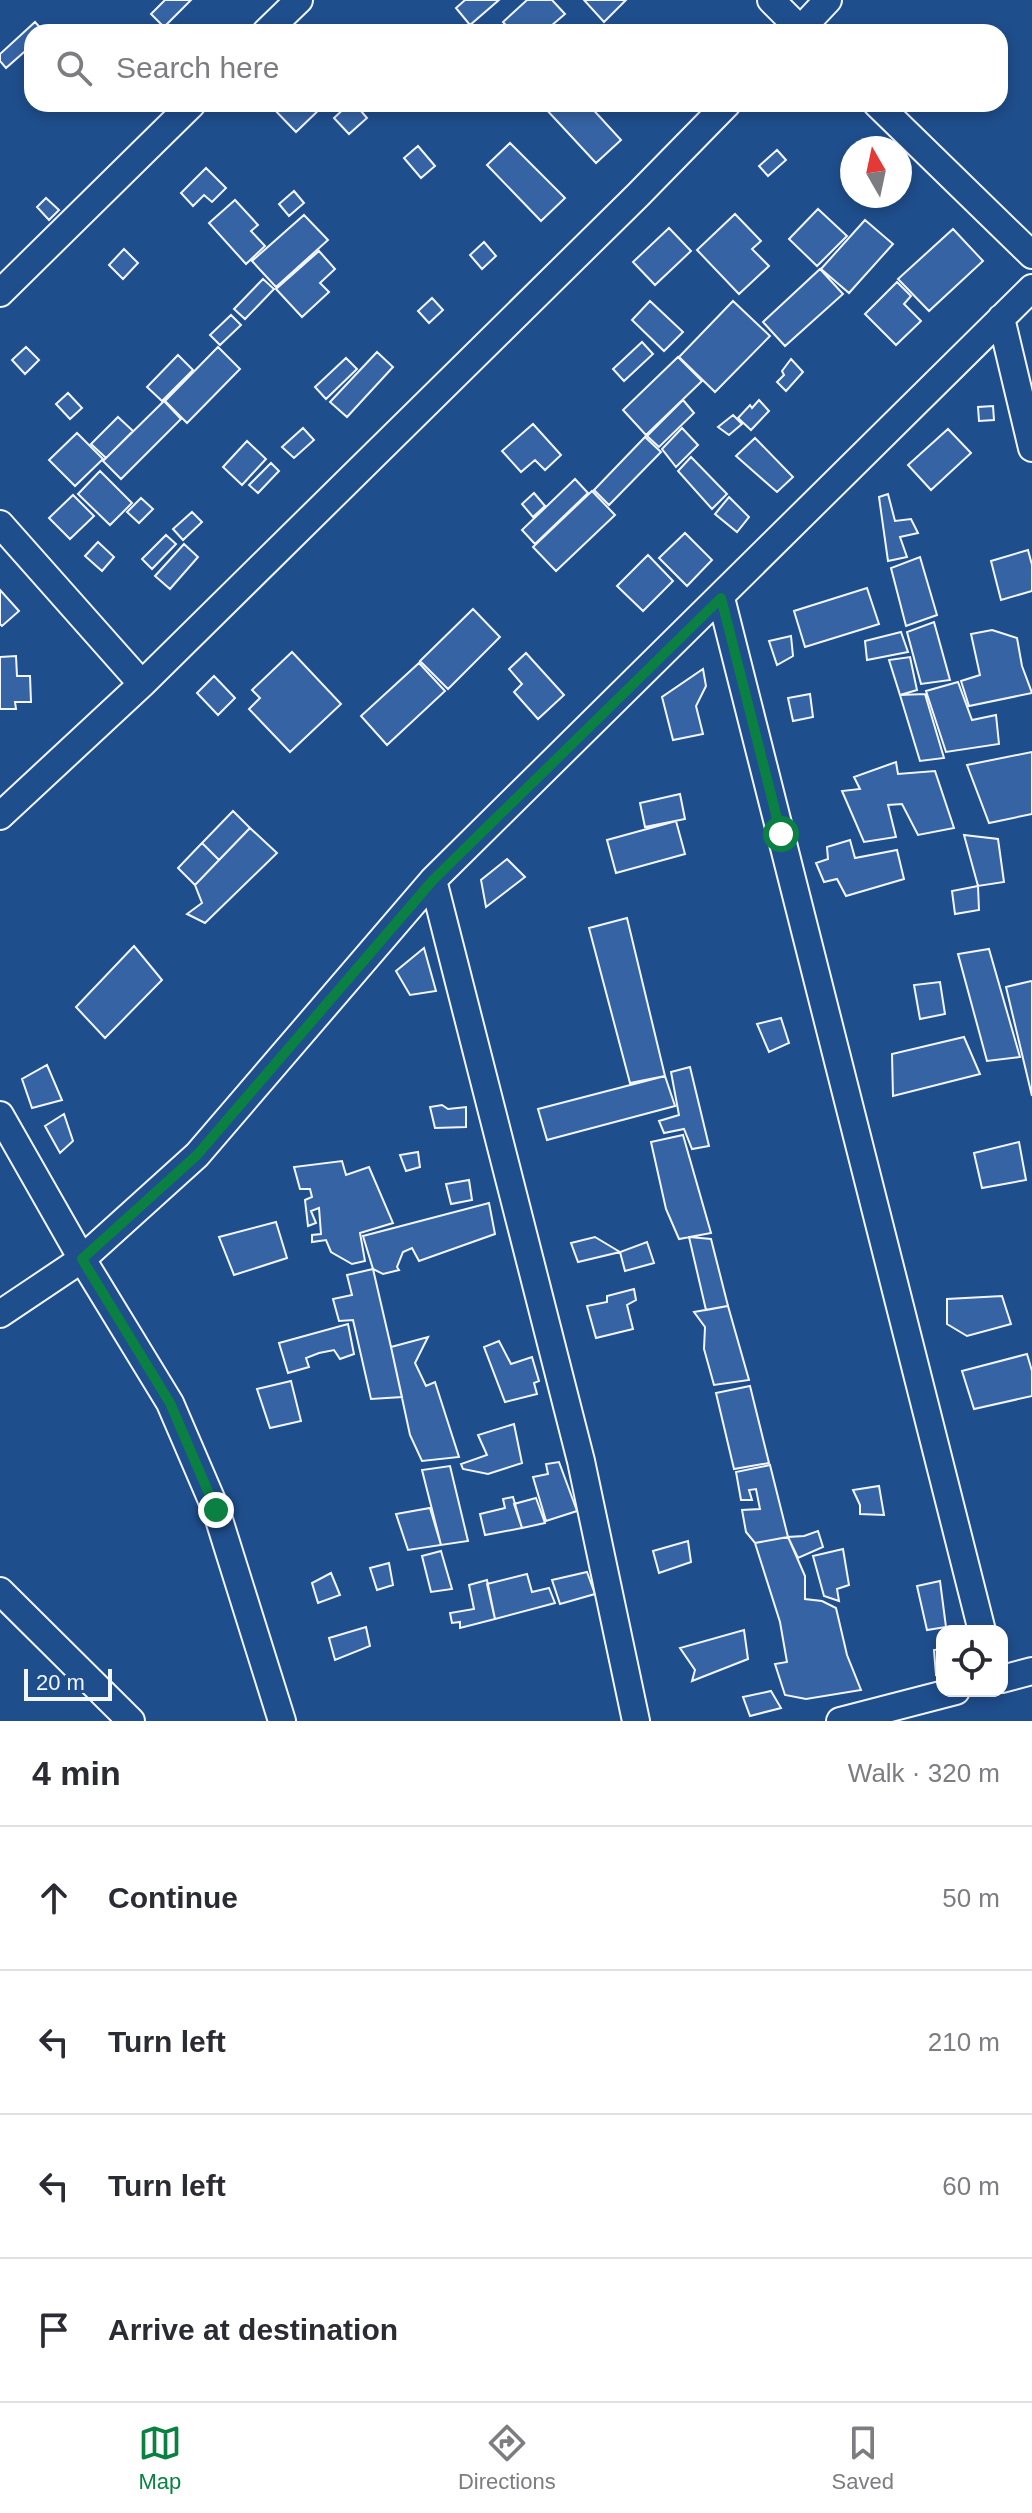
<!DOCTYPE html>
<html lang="en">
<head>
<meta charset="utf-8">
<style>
	:root { --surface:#fff; --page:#f2f2f3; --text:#2b2b33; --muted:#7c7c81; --line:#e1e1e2; --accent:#0b8043 }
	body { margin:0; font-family:Arial,sans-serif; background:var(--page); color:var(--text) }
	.controls { position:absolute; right:24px; bottom:24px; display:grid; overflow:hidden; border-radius:16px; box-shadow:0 4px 12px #0003 }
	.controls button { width:72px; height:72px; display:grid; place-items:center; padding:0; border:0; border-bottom:2px solid var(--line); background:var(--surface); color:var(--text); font:40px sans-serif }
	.compass { position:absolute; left:840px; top:136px; width:72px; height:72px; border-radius:50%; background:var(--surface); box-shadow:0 4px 12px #0003; rotate:351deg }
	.scale { position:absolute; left:24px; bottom:20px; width:88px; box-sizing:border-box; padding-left:8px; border:4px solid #f2f6ff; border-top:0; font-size:22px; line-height:28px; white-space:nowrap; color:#f2f6ff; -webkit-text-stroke:6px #1f4e8c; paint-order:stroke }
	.stop { position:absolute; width:24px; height:24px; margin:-18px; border:6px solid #0b8043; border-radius:50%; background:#fff }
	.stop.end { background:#0b8043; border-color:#fff; box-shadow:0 2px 8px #0008 }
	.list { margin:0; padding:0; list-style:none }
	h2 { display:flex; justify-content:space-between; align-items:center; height:104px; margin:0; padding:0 32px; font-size:34px }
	h2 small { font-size:26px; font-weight:400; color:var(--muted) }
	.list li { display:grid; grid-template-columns:52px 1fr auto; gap:24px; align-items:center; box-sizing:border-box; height:144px; padding:0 32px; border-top:2px solid var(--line) }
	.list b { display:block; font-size:30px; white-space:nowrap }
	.list em { font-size:26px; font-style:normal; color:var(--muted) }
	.icon { flex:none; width:44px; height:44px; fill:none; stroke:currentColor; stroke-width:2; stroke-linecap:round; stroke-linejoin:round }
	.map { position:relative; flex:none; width:1032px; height:1721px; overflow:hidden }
	.search { position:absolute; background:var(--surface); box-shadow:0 4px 12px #0003; left:24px; right:24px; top:24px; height:88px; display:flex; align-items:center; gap:20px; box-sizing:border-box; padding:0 28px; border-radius:24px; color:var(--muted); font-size:30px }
	.sheet { height:680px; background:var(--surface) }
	nav { display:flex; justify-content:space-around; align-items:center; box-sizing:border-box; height:112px; border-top:2px solid var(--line); background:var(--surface); font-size:22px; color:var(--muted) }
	nav a { display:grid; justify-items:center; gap:4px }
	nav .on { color:var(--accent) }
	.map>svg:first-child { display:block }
	.building { fill:#3563a3; stroke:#f2f6ff; stroke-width:2 }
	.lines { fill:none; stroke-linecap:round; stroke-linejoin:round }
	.minor-casing { stroke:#f2f6ff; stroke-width:30 }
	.minor { stroke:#1f4e8c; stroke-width:26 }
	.route { stroke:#0b8043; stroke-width:10 }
</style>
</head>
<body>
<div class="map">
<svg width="1032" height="1721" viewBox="0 0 1032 1721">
	<rect width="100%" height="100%" fill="#1f4e8c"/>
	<path class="building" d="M165,0h26l-27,27 -13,-13z
		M465,0h34l-29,25 -14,-17z
		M527,0h25l13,14 -21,18h-35l2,-1 -8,-9z
		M584,0h42l-22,22z
		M35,22l9,10h-12v13l-26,23 -6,-7v-7z
		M269,104h52l2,2 -27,26z
		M349,104h6l12,14 -18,16 -15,-16z
		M547,104h41l33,36 -25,23 -52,-56z
		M510,143l55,55 -24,23 -54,-56z
		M418,146l17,20 -14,12 -17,-20z
		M777,150l9,10 -18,16 -9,-10z
		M206,168l20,20 -14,14 -8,-7 -11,11 -12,-13z
		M294,191l10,12 -15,13 -10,-12z
		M46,198l13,12 -10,10 -12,-13z
		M235,200l23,25 -7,6 14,15 -19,18 -37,-41z
		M818,209l29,27 -30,30 -28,-27z
		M735,214l26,27 -9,8 17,17 -30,28 -42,-44z
		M304,215l24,25 -52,47 -24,-26z
		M865,220l28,24 -44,49 -28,-24z
		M669,228l22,23 -36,34 -22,-23z
		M953,229l30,32 -54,50 -31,-32z
		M484,242l12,14 -14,13 -12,-14z
		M124,249l14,14 -15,16 -14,-14z
		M319,251l16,18 -15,14 9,9 -27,25 -26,-28z
		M820,269l23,25 -58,52 -22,-24z
		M263,279l11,10 -29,30 -11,-10z
		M897,282l14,14 -7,8 17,17 -25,24 -31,-31z
		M432,298l11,12 -14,13 -11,-12z
		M650,301l33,31 -19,19 -32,-31z
		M733,301l37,35 -55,56 -36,-35z
		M231,315l10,10 -21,20 -10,-10z
		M642,342l11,12 -29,27 -11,-12z
		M26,347l13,13 -14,14 -13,-14z
		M218,347l22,22 -53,54 -22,-22z
		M377,352l16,15 -46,50 -17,-15z
		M178,355l15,15 -31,31 -15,-14z
		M678,357l24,24 -56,54 -23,-25z
		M346,358l11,11 -31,30 -11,-12z
		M791,359l12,13 -17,19 -9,-9 7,-7 -2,-4z
		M68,393l14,15 -12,11 -14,-15z
		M683,400l11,13 -35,34 -12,-11z
		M759,400l10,11 -18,19 -13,-12 12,-13 2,3z
		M164,401l17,18 -60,60 -18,-18z
		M993,406l1,14 -15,1 -1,-14z
		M733,415l9,9 -13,11 -11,-8z
		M118,417l15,14 -27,27 -15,-14z
		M533,424l28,31 -16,15 -10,-10 -14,12 -19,-21z
		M303,428l11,12 -20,18 -12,-11z
		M682,428l16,17 -22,22 -14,-18z
		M948,429l23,24 -40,37 -23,-25z
		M77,433l26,26 -28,27 -26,-26z
		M645,437l16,15 -52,53 -15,-15z
		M755,438l38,39 -16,15 -41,-36z
		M247,441l19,18 -24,26 -19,-18z
		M691,457l36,37 -15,15 -34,-38z
		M271,463l8,8 -21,22 -9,-8z
		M100,471l32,32 -22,22 -32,-31z
		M575,479l13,14 -53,51 -13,-14z
		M592,491l23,24 -59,56 -23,-24z
		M534,493l11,13 -12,11 -11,-13z
		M888,494l7,27 16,-2 7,14 -18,4 7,20 -19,4 -9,-64z
		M73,495l21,21 -24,23 -21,-21z
		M729,497l20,20 -12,15 -22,-18z
		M141,498l12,11 -14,14 -12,-11z
		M192,512l10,10 -19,18 -10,-11z
		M685,533l27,27 -25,26 -28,-28z
		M166,535l10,9 -24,25 -10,-10z
		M98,542l16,15 -12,14 -17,-15z
		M184,544l14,13 -28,32 -15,-13z
		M1028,550l4,15v26l-31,9 -10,-39z
		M648,555l25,26 -30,30 -26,-25z
		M920,557l17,58 -31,11 -15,-58z
		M867,588l12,36 -74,23 -11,-36z
		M0,590l19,21 -17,15 -2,-2z
		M473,609l27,28 -52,52 -28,-28z
		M934,622l16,58 -29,4 -14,-52z
		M992,630l25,8 5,28 10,27 -63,13 -8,-25 19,-6 -9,-41z
		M901,632l7,20 -41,8 -2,-19z
		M791,636l2,20 -16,9 -8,-24z
		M292,652l49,52 -51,48 -41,-43 11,-11 -8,-8z
		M526,653l38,42 -26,24 -24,-27 8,-8 -13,-15z
		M16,656l1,20h13l1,26h-16l1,7h-16v-52z
		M910,657l7,33 -17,5 -11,-35z
		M419,663l26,28 -58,54 -26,-29z
		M703,669l3,17 -10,20 7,28 -30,6 -11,-43z
		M214,676l21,22 -17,17 -21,-22z
		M958,682l14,38 24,-5 3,29 -53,8 -20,-61z
		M810,694l3,23 -20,4 -5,-23z
		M925,694l19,64 -24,3 -20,-66z
		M1032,752v62l-43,9 -22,-58z
		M896,762l2,12 37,-3 19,57 -36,7 -16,-31 -14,1 8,32 -32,5 -22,-51 18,-2 -6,-12z
		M680,794l5,25 -40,8 -5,-24z
		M233,811l17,17 -31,32 -17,-17z
		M676,821l9,33 -69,19 -9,-33z
		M250,828l27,25 -72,70 -18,-9 15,-11 -7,-18z
		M964,835l34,4 6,43 -26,4z
		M850,840l5,18 42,-8 7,29 -58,17 -9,-17 -13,3 -8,-19 12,-4 -1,-12z
		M202,843l17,17 -24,25 -17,-17z
		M507,859l18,18 -39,30 -5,-27z
		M978,886l1,24 -24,4 -3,-23z
		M627,918l38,158 -35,7 -41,-155z
		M134,946l28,34 -57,58 -29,-31z
		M424,948l12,43 -26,4 -14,-24z
		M989,949l31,108 -33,4 -29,-107z
		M1031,981l1,1v114l-26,-109z
		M940,982l5,32 -25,5 -6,-34z
		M781,1018l8,25 -20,9 -12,-28z
		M964,1037l16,37 -87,22 -1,-42z
		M47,1065l15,35 -30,8 -10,-29z
		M690,1067l19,79 -17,3 -8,-20 -20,4 -5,-12 20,-6 -8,-43z
		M665,1076l10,30 -128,34 -9,-31z
		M442,1105l6,4 18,-2v20l-31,1 -5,-21z
		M64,1114l9,27 -13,12 -15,-27z
		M683,1135l28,98 -32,6 -13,-30 -15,-67z
		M1019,1142l7,38 -44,8 -8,-35z
		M418,1152l2,15 -14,4 -6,-16z
		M342,1161l4,14 23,-8 24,56 -33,10 5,28 -13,3 -21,-12 -5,-12 -14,2v-7l9,-1 -2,-26 -8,3 5,12 -8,3 -3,-26 7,-3 -2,-8h-10l-6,-22z
		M469,1180l3,20 -21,4 -5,-20z
		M489,1203l6,31 -76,27 -7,-13 -9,4 -6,15 2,3 -16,4 -10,-5 -10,-33z
		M276,1222l11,36 -53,17 -15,-38z
		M595,1237l25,15 -42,10 -7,-19z
		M689,1237l22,2 17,67 -22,4z
		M647,1242l7,21 -29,8 -5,-19z
		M373,1269l18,78 11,50 -31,2 -18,-79 -14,1 -6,-22 19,-4 -5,-20z
		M634,1289l2,11 -9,5 6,24 -37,9 -9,-32 20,-4v-6z
		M1002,1296l9,28 -44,12 -20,-12v-25z
		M728,1306l21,74 -35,5 -10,-36 1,-22 -11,-15z
		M348,1324l6,30 -14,5 -6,-9 -15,3 -13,5 3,9 -21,6 -9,-30z
		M428,1337l-13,26 11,23 9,-4 24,75 -37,4 -12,-26 -19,-88z
		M499,1341l12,23 21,-7 7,24 -5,2 3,11 -32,8 -21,-55z
		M1027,1354l5,17v25l-58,13 -12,-38z
		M291,1381l10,40 -31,7 -13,-39z
		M750,1386l19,77 -35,6 -18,-76z
		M514,1424l8,39 -34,11 -25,-5 -2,-5 26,-9 -9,-20z
		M559,1462l18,49 -31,10 -13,-44 15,-3 -2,-10z
		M770,1465l18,72 -33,6 -9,-11 -4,-22 18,-1 -4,-20 -7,1 3,10h-11l-5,-28z
		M450,1466l18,75 -27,4 -19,-75z
		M879,1486l5,29 -24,-1v-9l-7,-15z
		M513,1497l9,31 -37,7 -5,-21 25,-6 -2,-9z
		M536,1498l9,25 -23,5 -8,-24z
		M430,1508l11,37 -33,5 -12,-36z
		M818,1531l5,16 -25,11 -10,-21 16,-1z
		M788,1537l17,39v23l17,2 14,7 11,47 14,35 -55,9 -21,-4 -10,-31 12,-2 -7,-40 -25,-79z
		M688,1541l3,21 -32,11 -6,-22z
		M843,1549l6,36 -12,4 2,12 -15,-5 -11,-40z
		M441,1551l11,38 -21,3 -9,-36z
		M389,1563l4,22 -16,5 -7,-22z
		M587,1572l8,22 -35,10 -8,-24z
		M331,1573l9,22 -22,8 -6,-20z
		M527,1574l5,18 17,-4 6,15 -60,16 -8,-35z
		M487,1580l8,39 -35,9v-6l-8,1 -2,-10 24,-4 -5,-24z
		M940,1581l6,46 -19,3 -10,-44z
		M366,1627l4,19 -35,14 -6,-22z
		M744,1630l4,29 -56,22 3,-11 -15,-22z
		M942,1649v25l-6,1 -2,-25z
		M771,1691l10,17 -31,8 -7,-19z"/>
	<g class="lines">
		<g class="minor-casing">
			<path id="minor" d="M771,0l32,32
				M266,32l33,-32
				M798,32l30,-32
				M877,104l155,151
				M0,293l192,-189
				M1001,318l31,130
				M0,524l142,160
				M721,598l261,1033
				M0,816l142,-132 496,-489 89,-91
				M433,880l148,581 55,260
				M0,1115l82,144 88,144 46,107 66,211
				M0,1314l82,-55 115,-104 236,-275 599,-592
				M0,1591l131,130
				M1002,1679l30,-8
				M840,1721l116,-30"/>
		</g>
		<use href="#minor" class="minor"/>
	</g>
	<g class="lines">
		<path class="route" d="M216,1510l-46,-107 -88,-144 115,-104 236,-275 288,-282 60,236"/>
	</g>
</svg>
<div class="controls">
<button><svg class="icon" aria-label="locate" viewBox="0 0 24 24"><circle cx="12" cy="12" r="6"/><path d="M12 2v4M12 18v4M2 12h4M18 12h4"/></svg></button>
</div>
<svg class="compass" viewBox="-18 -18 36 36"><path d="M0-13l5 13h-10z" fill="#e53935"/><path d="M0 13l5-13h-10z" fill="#7c7c81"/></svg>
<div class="scale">20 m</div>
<div class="stop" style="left:781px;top:834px"></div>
<div class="stop end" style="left:216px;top:1510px"></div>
<div class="search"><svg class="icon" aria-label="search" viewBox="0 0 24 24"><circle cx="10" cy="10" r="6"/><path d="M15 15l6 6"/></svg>Search here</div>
</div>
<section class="sheet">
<h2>4 min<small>Walk · 320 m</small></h2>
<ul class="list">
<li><svg class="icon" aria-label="ahead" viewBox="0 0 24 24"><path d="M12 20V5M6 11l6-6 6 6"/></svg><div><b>Continue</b></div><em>50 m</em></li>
<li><svg class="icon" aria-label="left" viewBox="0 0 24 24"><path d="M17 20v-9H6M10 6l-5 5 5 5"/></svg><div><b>Turn left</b></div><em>210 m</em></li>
<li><svg class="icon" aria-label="left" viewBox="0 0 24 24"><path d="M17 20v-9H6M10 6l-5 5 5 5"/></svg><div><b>Turn left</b></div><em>60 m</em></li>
<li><svg class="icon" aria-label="arrive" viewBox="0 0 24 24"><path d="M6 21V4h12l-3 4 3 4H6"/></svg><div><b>Arrive at destination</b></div></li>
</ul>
</section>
<nav>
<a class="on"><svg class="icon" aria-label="map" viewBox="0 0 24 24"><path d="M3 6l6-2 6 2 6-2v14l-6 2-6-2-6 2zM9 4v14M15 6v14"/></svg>Map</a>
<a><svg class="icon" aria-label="directions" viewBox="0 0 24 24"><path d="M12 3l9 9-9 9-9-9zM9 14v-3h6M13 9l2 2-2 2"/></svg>Directions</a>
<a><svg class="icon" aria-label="saved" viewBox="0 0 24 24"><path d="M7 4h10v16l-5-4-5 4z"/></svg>Saved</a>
</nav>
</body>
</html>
